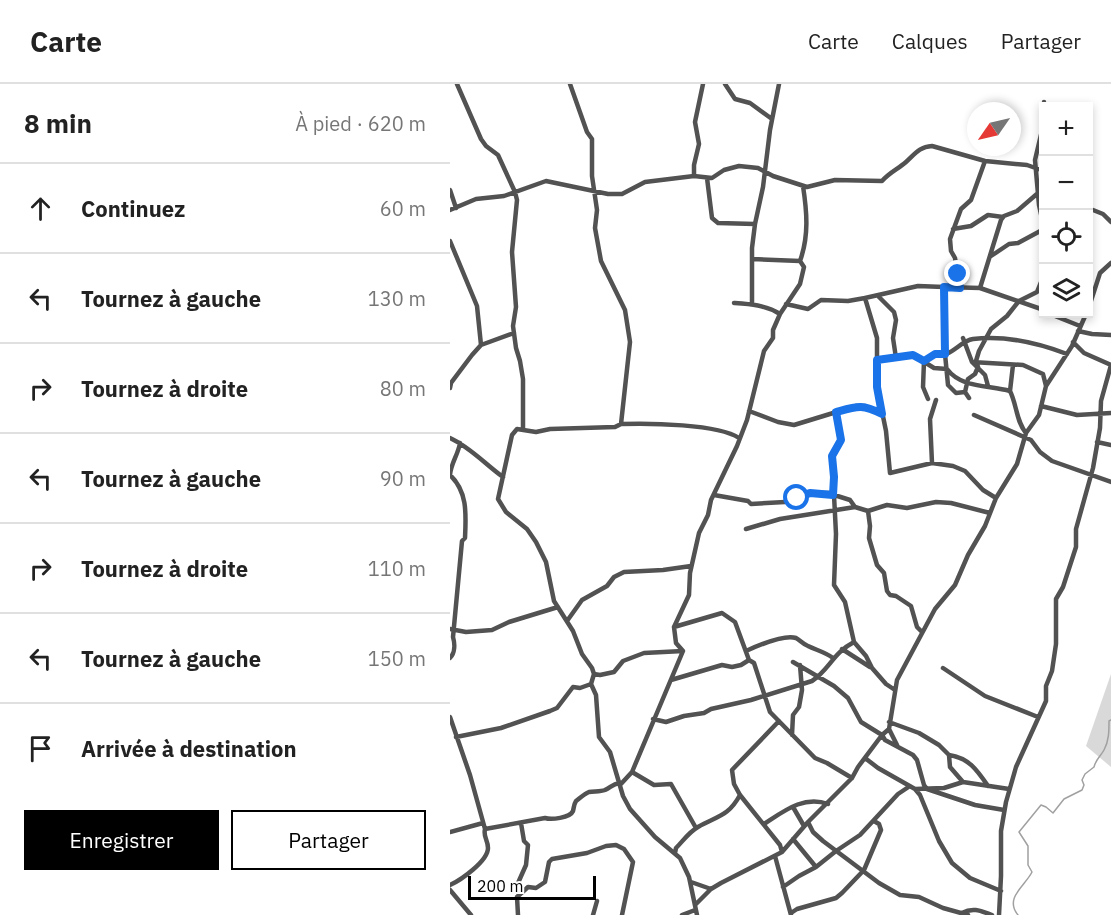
<!DOCTYPE html>
<html lang="fr">
<head>
<meta charset="utf-8">
<style>
	:root { --surface:#fff; --page:#f2f2f2; --text:#222; --muted:#767676; --line:#e0e0e0; --accent:#000 }
	body { margin:0; font-family:"IBM Plex Sans",sans-serif; background:var(--page); color:var(--text) }
	.controls { position:absolute; right:18px; top:18px; display:grid; overflow:hidden; border-radius:0px; box-shadow:0 3px 9px #0003 }
	.controls button { width:54px; height:54px; display:grid; place-items:center; padding:0; border:0; border-bottom:2px solid var(--line); background:var(--surface); color:var(--text); font:30px sans-serif }
	.compass { position:absolute; left:517px; top:18px; width:54px; height:54px; border-radius:50%; background:var(--surface); box-shadow:0 3px 9px #0003; rotate:236deg }
	.scale { position:absolute; left:18px; bottom:15px; width:128px; box-sizing:border-box; padding-left:6px; border:3px solid #000; border-top:0; font-size:16px; line-height:21px; white-space:nowrap; color:#000; -webkit-text-stroke:4px #fff; paint-order:stroke }
	.stop { position:absolute; width:18px; height:18px; margin:-14px; border:4px solid #1a73e8; border-radius:50%; background:#fff }
	.stop.end { background:#1a73e8; border-color:#fff; box-shadow:0 2px 6px #0008 }
	.list { margin:0; padding:0; list-style:none }
	h2 { display:flex; justify-content:space-between; align-items:center; height:78px; margin:0; padding:0 24px; font-size:26px }
	h2 small { font-size:20px; font-weight:400; color:var(--muted) }
	.list li { display:grid; grid-template-columns:39px 1fr auto; gap:18px; align-items:center; box-sizing:border-box; height:90px; padding:0 24px; border-top:2px solid var(--line) }
	.list b { display:block; font-size:22px; white-space:nowrap }
	.list em { font-size:20px; font-style:normal; color:var(--muted) }
	.actions { display:flex; gap:12px; padding:18px 24px }
	.actions a { flex:1; padding:14px 0; border:2px solid var(--accent); border-radius:0px; text-align:center; font-size:21px; color:var(--accent) }
	.actions .main { background:var(--accent); color:#fff }
	.icon { flex:none; width:33px; height:33px; fill:none; stroke:currentColor; stroke-width:2; stroke-linecap:round; stroke-linejoin:round }
	.map { position:relative; flex:none; width:661px; height:831px; overflow:hidden }
	header { display:flex; align-items:center; gap:36px; box-sizing:border-box; height:84px; padding:0 30px; background:var(--surface); border-bottom:2px solid var(--line) }
	header strong { font-size:28px }
	nav { display:flex; gap:33px; margin-inline-start:auto; font-size:21px }
	main { display:flex }
	aside { flex:1; background:var(--surface) }
	.map>svg:first-child { display:block }
	.green { fill:#d9d9d9 }
	.lines { fill:none; stroke-linecap:round; stroke-linejoin:round }
	.stream { stroke:#a0a0a0; stroke-width:1.5 }
	.minor { stroke:#525252; stroke-width:4.5 }
	.route { stroke:#1a73e8; stroke-width:8 }
</style>
</head>
<body>
<header>
<strong>Carte</strong>
<nav><a>Carte</a><a>Calques</a><a>Partager</a></nav>
</header>
<main>
<aside>
<h2>8 min<small>À pied · 620 m</small></h2>
<ul class="list">
<li><svg class="icon" aria-label="ahead" viewBox="0 0 24 24"><path d="M12 20V5M6 11l6-6 6 6"/></svg><div><b>Continuez</b></div><em>60 m</em></li>
<li><svg class="icon" aria-label="left" viewBox="0 0 24 24"><path d="M17 20v-9H6M10 6l-5 5 5 5"/></svg><div><b>Tournez à gauche</b></div><em>130 m</em></li>
<li><svg class="icon" aria-label="right" viewBox="0 0 24 24"><path d="M7 20v-9h11M14 6l5 5-5 5"/></svg><div><b>Tournez à droite</b></div><em>80 m</em></li>
<li><svg class="icon" aria-label="left" viewBox="0 0 24 24"><path d="M17 20v-9H6M10 6l-5 5 5 5"/></svg><div><b>Tournez à gauche</b></div><em>90 m</em></li>
<li><svg class="icon" aria-label="right" viewBox="0 0 24 24"><path d="M7 20v-9h11M14 6l5 5-5 5"/></svg><div><b>Tournez à droite</b></div><em>110 m</em></li>
<li><svg class="icon" aria-label="left" viewBox="0 0 24 24"><path d="M17 20v-9H6M10 6l-5 5 5 5"/></svg><div><b>Tournez à gauche</b></div><em>150 m</em></li>
<li><svg class="icon" aria-label="arrive" viewBox="0 0 24 24"><path d="M6 21V4h12l-3 4 3 4H6"/></svg><div><b>Arrivée à destination</b></div></li>
</ul>
<div class="actions"><a class="main">Enregistrer</a><a>Partager</a></div>
</aside>
<div class="map">
<svg width="661" height="831" viewBox="0 0 661 831">
	<rect width="100%" height="100%" fill="#fff"/>
	<path class="green" d="M661,590v93l-25,-21z"/>
	<g class="lines">
		<path class="stream" d="M568,831c-14,-17 7,-29 14,-43l-4,-7v-19l-9,-14 22,-27 5,2 7,6 11,-14 18,-9 2,-5 -2,-5 3,-6 9,-7c2,-8 6,-10 10,-17 5,-9 5,-19 5,-29l2,-1"/>
		<path class="minor" d="M7,0l24,55 5,7 12,9 17,37 2,8 -5,52 4,55 -3,19 3,22 4,13 3,18v51
			M120,0l17,48 5,7v37l5,34 -2,18 6,33 24,49 5,32 -9,82
			M275,0l10,15 15,4 22,16
			M594,18v4
			M594,38l-9,38 4,45 5,23
			M244,92v-11l5,-21 -4,-22 8,-38
			M257,94l5,40 6,5 37,1
			M0,106l6,18
			M638,124l15,6 8,8
			M0,126l26,-11 28,-3 42,-15 62,13h14l23,-12 49,-6 18,2 12,-8 15,-4 19,2 15,8 34,11 28,-7 47,1c8,-9 16,-12 24,-19 9,-8 13,-15 26,-16l53,15 42,4 17,6
			M503,145l18,-3 17,-11 15,2
			M0,157l27,65 4,39
			M541,172l18,-12 9,-1 26,-14
			M303,175l47,2
			M510,204l-5,-30 -4,-7 -1,-12 11,-30 10,-9 14,-39
			M530,204l64,22
			M428,212l16,16 2,8 -3,18 3,20
			M415,214l12,40v49l9,44 4,42 42,-10 21,3 12,5 18,19 13,8
			M284,219c15,1 32,2 46,11
			M302,220v-56l3,-24 8,-37 7,-57 9,-46
			M336,220l22,5 13,-9 27,1 17,-3 53,-12 26,1
			M638,226l12,-37 11,-10
			M600,230l30,12
			M628,247l14,3 19,1
			M513,254l9,24 13,13 3,11
			M623,258l11,11 27,12
			M427,276l36,-5 21,13 13,1c14,19 41,16 63,22 7,14 6,30 16,42
			M522,278l51,3 20,9 3,12
			M0,304l1,-5 21,-28 9,-10 33,-12
			M560,307l3,-26
			M515,308l-9,1 -8,-8 -3,-31 -1,-67 36,1 21,-68 3,-4 13,-5 21,-18
			M519,314l-4,-6 3,-13 7,-5 3,-7 -2,-6 3,-10 12,-22 16,-13 12,-15 18,-9 4,-10 3,-15
			M478,315l-5,-12 1,-26 11,-7c16,5 24,-13 38,-15 32,-4 65,4 94,15
			M591,322l36,9 34,-2
			M299,327l29,11 16,3 62,-19h9l17,8
			M386,328l5,28 -9,16 4,78 -2,51 11,17 9,40 12,14 6,12 14,16 9,6
			M524,331l57,25 9,12 12,9 59,21
			M0,354c20,9 35,26 53,39
			M647,358l14,3
			M482,379l-2,-44 6,-19
			M264,411l34,6 3,3 34,-2 25,-9h18l22,7 5,7
			M418,427l2,15 -1,12 8,27 7,8 3,18 3,4 6,1 15,10 6,21 5,5
			M296,445l34,-10 75,-12 13,4 19,-6 20,3 29,-6 15,1 39,10
			M117,537l15,-21 25,-14 7,-9 10,-5 39,-2 28,-4
			M224,543l48,-14 13,9 14,38 5,3 16,49 45,46 12,5 25,15
			M0,545l16,3 26,-2 17,-8 49,-15
			M392,565l28,18
			M296,567c11,-5 38,-17 50,-13 4,2 7,6 12,8 8,4 17,6 25,12
			M0,574c5,-5 5,-14 3,-21l9,-96 3,-3c1,-23 3,-46 -15,-63 1,-12 8,-20 10,-32
			M343,578l41,24 14,12 13,24 21,13 3,5 28,15 4,5 7,25 3,4 48,16 29,5
			M493,584l42,28 53,21
			M144,590l6,1 14,-3 9,-11 21,-8 39,-2
			M221,596l51,-15 10,2 9,-2 8,-5
			M0,633l20,58 15,54
			M203,635l13,3 18,-6 20,-3 7,-4 40,-9 61,-19c17,-11 21,-28 42,-39
			M329,637l-47,49 2,14 6,11 40,50 2,7
			M439,638l30,11 20,12 10,10 1,12 13,15
			M439,645l8,16
			M342,651l1,-20 6,-8 3,-17 -2,-25
			M6,653l45,-9 49,-17 7,-3 16,-21 7,1 11,-4
			M499,671c20,3 28,15 39,31
			M415,674l13,10 37,21 29,-1 19,-6 46,7
			M182,688l22,13 17,-1 25,44
			M170,701l12,-13 51,-121 -7,-8 -2,-16 15,-32 1,-22 9,-40 9,-18 3,-15 26,-54 10,-26 17,-69 9,-13v-8l7,-16 20,-30 4,-17 -4,-6c9,-25 7,-49 3,-75
			M465,705l5,6 19,46 13,22 18,15 31,13
			M343,723l11,19
			M358,738l5,10 10,9 56,42 21,12 19,2 24,11 25,7
			M314,740c20,-13 40,-29 64,-20
			M0,748l33,-9
			M343,755l23,28
			M225,769l1,-5c7,-7 13,-16 22,-21 19,-11 30,-10 42,-32
			M325,772l16,59
			M241,798l20,7
			M0,801c11,-5 38,-24 38,-37 0,-8 -5,-11 -3,-19l60,-11c6,2 25,0 28,-7 1,-4 1,-7 3,-10 4,-3 8,-7 13,-9 5,-1 11,0 16,-2 6,-3 8,-6 14,-7
			M333,803l16,-11 17,-9 20,-16 24,-16 38,-41 12,-8
			M0,806l21,25
			M71,808l-3,-9 8,-18 2,-20 -4,-4 -3,-18
			M245,821l16,-16 10,-6 61,-31 26,-30 44,-44 6,-11 24,-32 7,-6 8,-49 38,-71 20,-24 13,-30 17,-29 11,-28 21,-34 9,-31 13,-18 7,-29 26,-40 14,-32
			M341,829l6,-4 39,-11 6,-5 22,-23 17,-40 -2,-6 -5,-3
			M512,829c11,-6 19,-2 30,2
			M68,831l-1,-18 11,-10 8,1 9,-6 4,-20 3,-3 35,-6 19,-7 10,-1 8,4 9,13 -11,53
			M143,831l4,-14
			M232,831l13,-5
			M247,831l-8,-38 -9,-19 -25,-21 -25,-28 -7,-13 -13,-44 -11,-15 -3,-42 -5,-11 3,-10 -2,-6 -10,-14 -9,-23 -19,-30 -8,-39 -10,-20 -9,-13 -21,-17 -8,-13 14,-64 5,-6 19,3 14,-3 65,-2 6,-3c28,-1 97,0 118,14
			M549,831l2,-39v-45l5,-29 10,-35 30,-66v-15l6,-15 4,-27v-45l7,-12 13,-40v-18l17,-61 7,-40 1,-27 10,-36"/>
	</g>
	<g class="lines">
		<path class="route" d="M347,414l13,-5 23,2 1,-18 -2,-21 9,-16 -5,-28c22,-6 26,-8 46,2l-5,-27v-27l36,-5 11,6 11,-7h10l-1,-67 16,1 -2,-14"/>
	</g>
</svg>
<div class="controls">
<button>+</button>
<button>−</button>
<button><svg class="icon" aria-label="locate" viewBox="0 0 24 24"><circle cx="12" cy="12" r="6"/><path d="M12 2v4M12 18v4M2 12h4M18 12h4"/></svg></button>
<button><svg class="icon" aria-label="layers" viewBox="0 0 24 24"><path d="M12 4l9 5-9 5-9-5zM3 14l9 5 9-5"/></svg></button>
</div>
<svg class="compass" viewBox="-18 -18 36 36"><path d="M0-13l5 13h-10z" fill="#e53935"/><path d="M0 13l5-13h-10z" fill="#767676"/></svg>
<div class="scale">200 m</div>
<div class="stop" style="left:347px;top:414px"></div>
<div class="stop end" style="left:508px;top:190px"></div>
</div>
</main>
</body>
</html>
